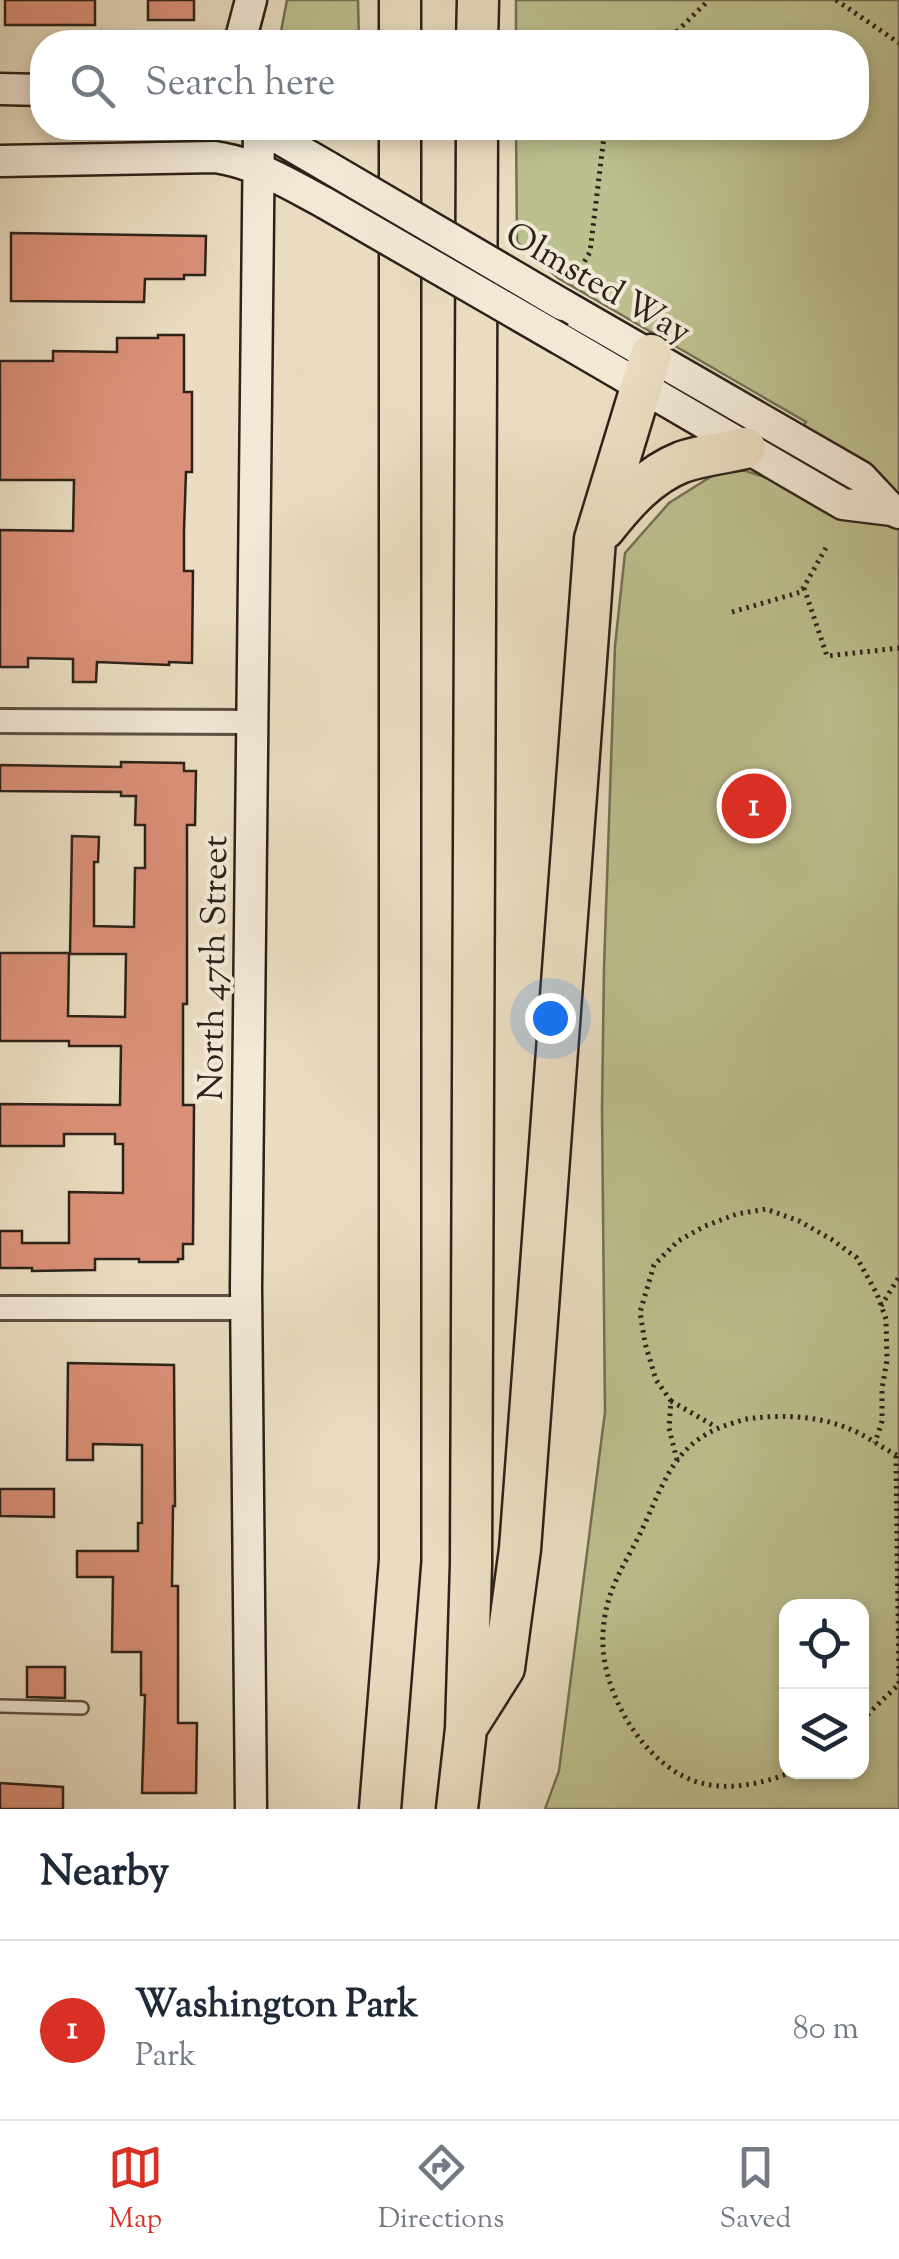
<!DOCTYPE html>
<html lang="en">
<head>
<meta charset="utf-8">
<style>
	:root { --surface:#fff; --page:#f6f6f7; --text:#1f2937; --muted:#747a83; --line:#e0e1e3; --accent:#d93025 }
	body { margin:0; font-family:"Sorts Mill Goudy",serif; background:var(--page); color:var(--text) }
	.controls { position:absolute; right:30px; bottom:30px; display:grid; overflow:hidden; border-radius:20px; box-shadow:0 5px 15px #0003 }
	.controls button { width:90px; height:90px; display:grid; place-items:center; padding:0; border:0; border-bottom:2px solid var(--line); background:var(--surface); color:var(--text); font:50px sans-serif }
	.you { position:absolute; left:550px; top:1018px; width:35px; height:35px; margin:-25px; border:8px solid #fff; border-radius:50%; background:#1a73e8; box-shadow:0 0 0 15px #1a73e833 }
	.badge { display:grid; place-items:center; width:65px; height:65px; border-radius:50%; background:var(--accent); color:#fff; font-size:32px; font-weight:700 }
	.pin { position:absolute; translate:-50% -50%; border:5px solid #fff; box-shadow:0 2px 10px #0006 }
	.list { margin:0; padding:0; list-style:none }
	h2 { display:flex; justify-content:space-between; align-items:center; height:130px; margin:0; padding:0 40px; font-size:42px }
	h2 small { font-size:32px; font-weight:400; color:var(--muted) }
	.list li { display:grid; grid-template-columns:65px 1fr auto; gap:30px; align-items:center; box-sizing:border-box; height:180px; padding:0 40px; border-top:2px solid var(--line) }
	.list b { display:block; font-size:38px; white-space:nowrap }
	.list p { margin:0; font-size:32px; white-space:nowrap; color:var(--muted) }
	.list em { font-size:32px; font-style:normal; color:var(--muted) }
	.icon { flex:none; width:55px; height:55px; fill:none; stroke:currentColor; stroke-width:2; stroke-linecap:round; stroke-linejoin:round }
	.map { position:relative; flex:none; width:899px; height:1809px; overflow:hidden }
	.search { position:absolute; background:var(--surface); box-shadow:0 5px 15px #0003; left:30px; right:30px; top:30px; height:110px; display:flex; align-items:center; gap:25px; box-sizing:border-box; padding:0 35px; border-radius:40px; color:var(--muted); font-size:38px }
	.sheet { height:310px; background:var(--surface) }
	nav { display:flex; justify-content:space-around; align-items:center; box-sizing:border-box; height:140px; border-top:2px solid var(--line); background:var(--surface); font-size:28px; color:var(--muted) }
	nav a { display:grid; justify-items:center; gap:5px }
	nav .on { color:var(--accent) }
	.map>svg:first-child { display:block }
	.green { fill:#bcbf8e; stroke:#747054; stroke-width:2.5; fill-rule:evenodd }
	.building { fill:#da9078; stroke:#2c2219; stroke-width:2.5 }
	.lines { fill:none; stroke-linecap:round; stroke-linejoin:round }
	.lane-casing { stroke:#5b5043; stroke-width:16 }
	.street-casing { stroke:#5b5043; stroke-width:28 }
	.secondary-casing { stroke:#2c2219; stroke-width:35 }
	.highway-casing { stroke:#2c2219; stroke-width:45 }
	.path { stroke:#2c2219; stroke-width:5; stroke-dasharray:2.5 5; stroke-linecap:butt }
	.lane { stroke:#f1e8d6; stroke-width:11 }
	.street { stroke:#f1e8d6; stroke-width:22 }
	.secondary { stroke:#f1e8d6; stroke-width:30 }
	.highway { stroke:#e9dcc0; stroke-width:40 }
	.secondary-bridge-casing { stroke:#2c2219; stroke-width:35; stroke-linecap:butt }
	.secondary-bridge { stroke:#f1e8d6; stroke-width:30 }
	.labels { text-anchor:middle; stroke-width:8; stroke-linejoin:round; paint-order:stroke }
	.street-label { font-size:35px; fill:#2c2219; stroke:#f1e8d6 }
</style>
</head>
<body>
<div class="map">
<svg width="899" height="1809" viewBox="0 0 899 1809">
	<rect width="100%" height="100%" fill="#e9dcc0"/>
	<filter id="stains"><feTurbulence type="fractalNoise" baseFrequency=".002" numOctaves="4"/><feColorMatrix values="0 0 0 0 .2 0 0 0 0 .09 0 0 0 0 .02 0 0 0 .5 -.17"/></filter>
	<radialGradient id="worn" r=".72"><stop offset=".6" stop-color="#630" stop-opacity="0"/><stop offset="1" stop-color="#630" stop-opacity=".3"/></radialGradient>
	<path class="green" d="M287,0h71l1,42h-80z
		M516,0h383v1809h-354l14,-38 46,-359 -3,-302 2,-143 11,-321 10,-93 44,-50 54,-34 23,2 21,7 39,-56 -248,-144 -41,-36 -1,-114h340v-86h-340zM786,1606h76v166h-76z"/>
	<path class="building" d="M5,0h90v25h-90z
		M148,0h46v20h-46z
		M11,233l195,3 -1,39h-21v4h-39l-1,23 -133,-1z
		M158,335h26v57h8v80h-6l-2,58v41h9l-1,92 -23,-1v3l-72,-3 -1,20h-23v-23l-45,-1v9h-28v-137l73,1 1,-51h-74v-119h53v-10l64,1v-14h41z
		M121,762l63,1v8h12l-1,54h-8v179h-4v101h11l-1,139h-10v15h-5v3h-39v-3h-44v11l-63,1v-3h-32v-37h22v12h47v-51l54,1v-49h-8v-10h-51v12h-64v-42l120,1 1,-59h-52v-5h-69v-88h69l-1,63 57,1 1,-63h-56l2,-118 27,1 -1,25h-4v64l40,1 1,-59h10v-43h-10l1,-29h-15v-4l-121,-1v-26l121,2z
		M68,1363l106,2 1,141h-2l-1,80h6v137h19l-1,70h-54l3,-98h-4v-43h-29l1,-75h-36v-26h61v-28h4v-78l-49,-1v16h-26z
		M0,1489h54v28l-54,-1z
		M27,1667h38v31l-38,-1z
		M0,1783l63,4v22h-63z"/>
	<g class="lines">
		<g class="lane-casing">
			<path id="lane" d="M0,1706l82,2"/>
		</g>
		<g class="street-casing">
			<path id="street" d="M0,721l252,1
				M0,1308h246"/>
		</g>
		<g class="secondary-casing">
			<path id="secondary" d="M240,42l11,-42
				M0,89l42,1
				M261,128l67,39
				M0,161l215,-4c41,6 74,27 110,46
				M563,305l298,172 31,33 7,3
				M560,339l283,165 49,6
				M251,1809l-5,-522 13,-1159"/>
		</g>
		<g class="highway-casing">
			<path id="highway" d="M400,0v42
				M477,42l1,-42
				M604,529c22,-28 45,-54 78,-67 20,-7 43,-9 63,-14
				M468,1725l36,-57 16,-119 75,-1010 56,-184
				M380,1809l20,-249v-1432
				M457,1809l9,-80 5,-164 6,-1437"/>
		</g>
		<path class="path" d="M836,0l63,43
			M666,42l43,-42
			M573,281l17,-29 15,-124
			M804,588l23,68 72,-8
			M732,612l69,-20 26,-46
			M881,1306l18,-29
			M671,1401l45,26
			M896,1456l3,229
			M677,1460l-8,-32 2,-27 -15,-21 -11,-37 -5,-31 14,-47 24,-24 27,-15 32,-12 29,-5 33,12 32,18 26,19 20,36 9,25 1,41 -5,29v32l-7,22
			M862,1720l37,-36
			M792,1772c-35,14 -77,22 -111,3 -46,-25 -81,-90 -78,-141 2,-48 25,-72 43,-113 21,-47 33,-82 87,-98 7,-2 14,-5 22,-5 31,-4 69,-1 97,12 17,7 31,19 47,26"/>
		<use href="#lane" class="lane"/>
		<use href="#street" class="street"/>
		<use href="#secondary" class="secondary"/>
		<use href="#highway" class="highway"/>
		<g class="secondary-bridge-casing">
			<path id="secondary-bridge" d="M328,167l235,138
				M325,203l235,136"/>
		</g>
		<use href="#secondary-bridge" class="secondary-bridge"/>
	</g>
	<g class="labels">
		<g class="street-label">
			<text transform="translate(599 282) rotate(30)" y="12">Olmsted Way</text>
			<text transform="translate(212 968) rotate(-89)" y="12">North 47th Street</text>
		</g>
	</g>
	<rect width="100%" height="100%" filter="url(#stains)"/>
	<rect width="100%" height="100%" fill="url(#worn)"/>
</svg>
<div class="controls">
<button><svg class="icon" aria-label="locate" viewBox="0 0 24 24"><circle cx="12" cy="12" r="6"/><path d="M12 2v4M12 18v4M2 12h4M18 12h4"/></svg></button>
<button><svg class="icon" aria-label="layers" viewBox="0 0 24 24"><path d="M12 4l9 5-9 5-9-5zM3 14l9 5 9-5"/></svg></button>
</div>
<div class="you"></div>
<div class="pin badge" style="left:754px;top:806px">1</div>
<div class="search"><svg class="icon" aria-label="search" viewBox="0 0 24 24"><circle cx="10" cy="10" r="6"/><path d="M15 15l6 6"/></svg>Search here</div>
</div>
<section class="sheet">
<h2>Nearby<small></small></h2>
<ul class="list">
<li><span class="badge">1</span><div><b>Washington Park</b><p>Park</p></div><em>80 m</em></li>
</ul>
</section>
<nav>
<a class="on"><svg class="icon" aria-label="map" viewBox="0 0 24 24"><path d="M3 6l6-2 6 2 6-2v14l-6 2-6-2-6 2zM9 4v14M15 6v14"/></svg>Map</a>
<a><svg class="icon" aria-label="directions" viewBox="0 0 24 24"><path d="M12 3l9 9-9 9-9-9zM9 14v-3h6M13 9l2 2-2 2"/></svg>Directions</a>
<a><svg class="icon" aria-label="saved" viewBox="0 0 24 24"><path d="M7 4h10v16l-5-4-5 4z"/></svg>Saved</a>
</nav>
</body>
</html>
